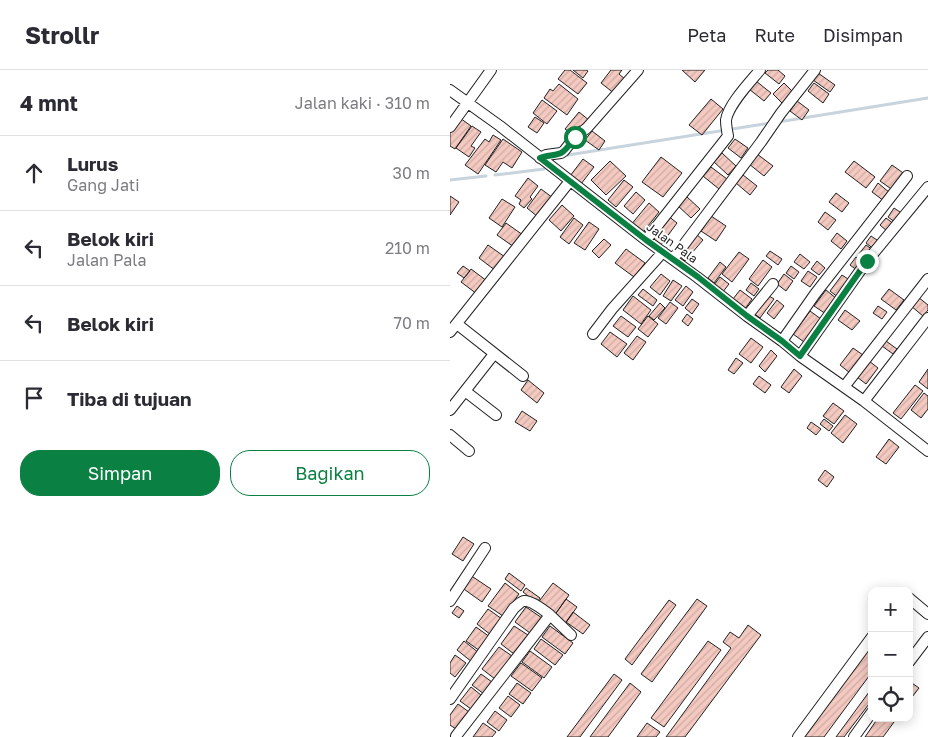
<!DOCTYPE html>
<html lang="id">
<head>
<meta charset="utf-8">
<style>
	:root { --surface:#fff; --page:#f7f7f7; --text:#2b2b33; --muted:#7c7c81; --line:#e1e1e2; --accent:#0b8043 }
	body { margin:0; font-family:"Golos Text",sans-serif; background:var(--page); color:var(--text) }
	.controls { position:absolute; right:15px; bottom:15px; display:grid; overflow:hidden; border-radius:10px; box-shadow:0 2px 12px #0003 }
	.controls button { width:45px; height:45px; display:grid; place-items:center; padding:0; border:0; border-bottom:1px solid var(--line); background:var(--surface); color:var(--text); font:25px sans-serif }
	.stop { position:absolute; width:15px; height:15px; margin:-11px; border:4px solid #0b8043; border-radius:50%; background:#fff }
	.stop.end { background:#0b8043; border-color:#fff; box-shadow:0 1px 5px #0008 }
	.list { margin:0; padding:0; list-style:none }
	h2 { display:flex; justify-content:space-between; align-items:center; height:65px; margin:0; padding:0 20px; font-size:21px }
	h2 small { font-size:16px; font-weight:400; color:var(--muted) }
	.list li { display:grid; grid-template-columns:32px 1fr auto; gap:15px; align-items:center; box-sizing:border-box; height:75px; padding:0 20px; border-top:1px solid var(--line) }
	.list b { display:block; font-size:19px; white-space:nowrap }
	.list p { margin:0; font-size:16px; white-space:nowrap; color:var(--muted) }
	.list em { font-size:16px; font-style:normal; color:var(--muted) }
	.actions { display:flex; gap:10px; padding:15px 20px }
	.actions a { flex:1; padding:11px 0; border:1px solid var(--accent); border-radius:20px; text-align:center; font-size:18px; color:var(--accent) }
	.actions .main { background:var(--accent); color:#fff }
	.icon { flex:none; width:28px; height:28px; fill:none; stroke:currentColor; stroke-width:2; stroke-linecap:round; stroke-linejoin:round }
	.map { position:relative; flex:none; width:478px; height:667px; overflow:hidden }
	header { display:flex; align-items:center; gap:30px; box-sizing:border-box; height:70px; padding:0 25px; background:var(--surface); border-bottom:1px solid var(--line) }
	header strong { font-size:24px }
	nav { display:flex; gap:28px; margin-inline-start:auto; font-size:18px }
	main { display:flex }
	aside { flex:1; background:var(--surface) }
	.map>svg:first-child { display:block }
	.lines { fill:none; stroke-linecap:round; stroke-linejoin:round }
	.stream { stroke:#c7d3dd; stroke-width:3 }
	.building { fill:url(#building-hatch); stroke:#222 }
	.minor-casing { stroke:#222; stroke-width:12 }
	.minor { stroke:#fff; stroke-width:10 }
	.route { stroke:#0b8043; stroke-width:6 }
	.labels { text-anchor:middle; stroke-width:4; stroke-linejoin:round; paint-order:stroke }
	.street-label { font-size:12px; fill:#222; stroke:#fff }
</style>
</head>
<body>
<header>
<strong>Strollr</strong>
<nav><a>Peta</a><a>Rute</a><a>Disimpan</a></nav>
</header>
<main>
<aside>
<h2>4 mnt<small>Jalan kaki · 310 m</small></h2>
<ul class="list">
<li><svg class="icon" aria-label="ahead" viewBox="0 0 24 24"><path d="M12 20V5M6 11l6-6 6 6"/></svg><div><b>Lurus</b><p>Gang Jati</p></div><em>30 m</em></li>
<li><svg class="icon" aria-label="left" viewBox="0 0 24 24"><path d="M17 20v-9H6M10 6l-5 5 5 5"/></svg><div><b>Belok kiri</b><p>Jalan Pala</p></div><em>210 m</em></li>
<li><svg class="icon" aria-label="left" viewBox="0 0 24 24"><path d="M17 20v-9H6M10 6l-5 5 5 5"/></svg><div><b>Belok kiri</b></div><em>70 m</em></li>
<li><svg class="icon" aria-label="arrive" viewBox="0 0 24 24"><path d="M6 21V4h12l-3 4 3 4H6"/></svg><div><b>Tiba di tujuan</b></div></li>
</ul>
<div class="actions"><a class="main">Simpan</a><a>Bagikan</a></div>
</aside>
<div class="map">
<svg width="478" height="667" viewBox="0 0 478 667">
	<defs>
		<pattern id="building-hatch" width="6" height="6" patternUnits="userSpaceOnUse" patternTransform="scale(1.25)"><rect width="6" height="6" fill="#f3c9c0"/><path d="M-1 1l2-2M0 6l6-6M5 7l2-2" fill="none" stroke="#d0aca5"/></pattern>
	</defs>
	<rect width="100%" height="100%" fill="#fff"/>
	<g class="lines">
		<path class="stream" d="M328,52l150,-24
			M118,85l202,-32
			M45,105l49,-6
			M0,110l36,-4"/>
	</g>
	<path class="building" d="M115,0h5l17,13 -9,11 -20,-15z
		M123,0h13l2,1 -5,7z
		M161,0h11l-3,4 7,6 -11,14 -14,-11z
		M232,0h23l-10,12z
		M318,0h10l7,6 -6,8 -14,-11z
		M368,3l17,12 -5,7 -17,-12z
		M306,11l15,12 -7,8 -15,-12z
		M334,13l10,10 -11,11 -10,-10z
		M364,13l15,11 -6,9 -15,-12z
		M109,14l19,15 -11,16 -23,-17 6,-9 3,2z
		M261,29l12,10 -21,26 -13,-10z
		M92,30l15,11 -10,13 -14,-11z
		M347,31l12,9 -7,10 -12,-9z
		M129,42l11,9 -6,7 -5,-2 -6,8 -8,-5z
		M85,47l9,6 -7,10 -9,-6z
		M10,48l11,8 -16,23 -5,-3v-15z
		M22,56l9,6 -10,14 4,2 -6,9 -13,-9z
		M142,61l13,10 -6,9 -14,-10z
		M43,65l8,5 -23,34 -13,-9 20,-26 4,3z
		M53,69l19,13 -10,16 -9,-6 -7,10 -11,-7z
		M285,69l13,9 -7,10 -13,-10z
		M272,83l14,13 -8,9 -14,-13z
		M307,84l16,12 -9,10 -15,-12z
		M211,87l21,16 -19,24 -21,-15z
		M133,89l11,8 -13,17 -11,-8z
		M160,91l16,15 -20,19 -15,-15z
		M404,91l21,16 -9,11 -21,-16z
		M442,95l14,10 -12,16 -14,-10z
		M261,97l16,12 -8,10 -16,-13z
		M293,105l14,11 -7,9 -14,-12z
		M78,108l10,8 -8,11 2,2 -8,9 -5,-4 2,-4 -6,-4z
		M174,110l9,7 -17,20 -8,-7z
		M428,113l12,10 -6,8 -12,-9z
		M91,119l12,9 -15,19 -11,-9z
		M186,122l9,8 -12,14 -9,-8z
		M386,123l13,10 -7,9 -13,-10z
		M0,126l9,6 -9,13z
		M236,126l14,13 -9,9 -14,-13z
		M52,129l13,8 -13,20 -13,-9z
		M199,133l10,9 -18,23 -11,-9z
		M112,135l12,11 -13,15 -12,-11z
		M444,138l9,6 -7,9 -8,-6z
		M375,142l11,8 -8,10 -10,-8z
		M217,145l10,8 -16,22 -10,-8z
		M261,146l15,10 -10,15 -15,-10z
		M124,148l9,7 -14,19 -9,-7z
		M436,148l8,6 -6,8 -8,-7z
		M139,152l10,7 -14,21 -11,-7z
		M56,153l17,12 -9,12 -17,-12z
		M387,163l10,8 -6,8 -10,-8z
		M246,164l7,6 -18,21 -6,-5z
		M421,166l9,6 -5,8 -9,-7z
		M154,169l7,6 -12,13 -7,-7z
		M38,175l17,12 -9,14 -17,-13z
		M416,175l7,5 -7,9 -7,-5z
		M176,179l19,14 -11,14 -19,-14z
		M320,181l12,8 -4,6 -12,-9z
		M289,182l10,7 -17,23 -10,-8z
		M350,184l10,8 -6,7 -10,-7z
		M406,187l8,6 -6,8 -8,-6z
		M313,190l9,7 -14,19 -9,-7z
		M367,191l8,7 -6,7 -8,-6z
		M270,192l6,5 -12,16 -6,-5z
		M13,196l7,5 -6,7 -7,-5z
		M341,196l8,6 -5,7 -8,-6z
		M21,199l16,12 -10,13 -16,-12z
		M358,201l9,6 -7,10 -9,-6z
		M211,204l9,7 -10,14 -10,-8z
		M334,204l9,7 -7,10 -9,-7z
		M392,205l9,6 -12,17 -9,-7z
		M270,207l9,7 -7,9 -9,-7z
		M223,210l9,6 -11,15 -8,-5z
		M301,213l8,6 -5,7 -8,-6z
		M236,216l7,6 -10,14 -8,-6z
		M193,219l14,11 -4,6 -15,-11z
		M439,219l15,11 -8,10 -15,-11z
		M290,220l12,9 -7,10 -12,-10z
		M376,220l11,9 -11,15 -12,-8z
		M316,224l8,5 -14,19 -8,-6z
		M183,226l18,14 -10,14 -18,-14z
		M468,227l10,8v5l-5,6 -12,-10z
		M242,229l7,5 -7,10 -7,-6z
		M327,230l7,6 -10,13 -7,-6z
		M220,232l8,6 -12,16 -8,-6z
		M210,233l5,5 -11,12 -5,-4z
		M428,236l9,6 -5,7 -9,-6z
		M395,240l15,11 -8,9 -14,-10z
		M360,241l11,8 -17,23 -11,-8z
		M237,244l6,5 -5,7 -6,-5z
		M171,246l15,11 -8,10 -15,-11z
		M198,246l10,8 -10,13 -10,-8z
		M160,262l17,12 -10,13 -16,-13z
		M187,266l9,6 -13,18 -9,-7z
		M301,268l12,9 -12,16 -12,-9z
		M436,271l11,8 -4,5 -11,-8z
		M403,278l10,7 -13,18 -10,-8z
		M321,280l6,6 -12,16 -6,-6z
		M286,288l7,5 -9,11 -6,-4z
		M419,291l9,7 -12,16 -9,-7z
		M344,299l8,7 -13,17 -8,-6z
		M478,299v20l-9,-7z
		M309,306l12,9 -6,8 -12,-9z
		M78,310l16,13 -7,10 -16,-13z
		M465,315l8,6 -22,28 -8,-6z
		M474,323l4,3v13l-7,9 -10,-8z
		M383,333l11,8 -10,13 -11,-8z
		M72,341l15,10 -7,10 -15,-9z
		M395,345l12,9 -14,19 -12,-10z
		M374,349l9,7 -4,5 -9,-7z
		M361,352l10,7 -5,6 -9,-7z
		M439,369l10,8 -13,17 -10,-7z
		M375,400l9,7 -7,10 -9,-7z
		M13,467l11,7 -11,17 -11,-7z
		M59,503l16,12 -4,6 -16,-12z
		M20,505l21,14 -9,13 -21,-15z
		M55,513l14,11 -16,22 -15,-10z
		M103,513l16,12 -15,21 -17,-12z
		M76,518l14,10 -3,5 -14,-11z
		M116,529l11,8 -12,17 -11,-8z
		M247,529l10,7 -55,76 -11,-8z
		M219,530l7,5 -44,60 -7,-6z
		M7,536l7,5 -5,7 -7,-5z
		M76,537l16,11 -12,15 -15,-11z
		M38,539l14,10 -11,16 -14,-11z
		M123,542l17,13 -7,9 -17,-12z
		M298,555l13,10 -76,102h-19l65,-89 -8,-6 7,-10 9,6z
		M64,556l14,9 -14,19 -13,-10z
		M100,556l23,17 -8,11 -23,-17z
		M26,557l14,10 -10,14 -14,-10z
		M91,569l22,16 -8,10 -21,-16z
		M14,571l15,12 -7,9 -15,-12z
		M258,571l13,9 -57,77 -13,-9z
		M49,577l13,9 -17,23 -13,-10z
		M418,579l4,3v20l-48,65h-22z
		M80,581l22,16 -8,11 -22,-16z
		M5,585l11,8 -11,14 -5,-4v-10z
		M71,593l21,15 -10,13 -21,-15z
		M31,604l11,8 -8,12 -12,-9z
		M164,604l8,6 -42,57h-13z
		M459,611l10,7 -10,13z
		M67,613l14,10 -8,11 -14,-10z
		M180,613l11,9 -33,45h-18z
		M21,617l10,8 -10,14 -11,-8z
		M422,618v12l-28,37h-8z
		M58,626l12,9 -9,12 -12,-9z
		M8,634l11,8 -13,17 -6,-4v-10z
		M45,641l12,9 -8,11 -12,-9z
		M428,648h19l-14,19h-18z
		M33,653l13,9 -4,5h-19z
		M197,653l13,9 -4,5h-19z"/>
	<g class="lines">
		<g class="minor-casing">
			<path id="minor" d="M0,20l50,36 146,114 51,37 50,39 35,25 18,15 64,45 64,50
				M0,57l41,-57
				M90,88l6,-3 15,-2 3,-2 11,-14 12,-9 51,-58
				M196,170l82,-104c-1,-5 -2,-11 -2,-16 2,-15 24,-38 34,-50
				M223,189l88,-117 20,-29 34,-43
				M297,246l26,-32
				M7,254l66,52
				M0,262l120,-151
				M143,264l19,-25 51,-57
				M332,271l33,-47 92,-118
				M350,286l67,-95 61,-74
				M394,317l84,-108
				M15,321l31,24
				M414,331l64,-83
				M0,340l44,-56
				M0,365l19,16
				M459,528l19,16
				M0,531l35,-53
				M100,545l21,20
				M459,592l19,-25
				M0,629l64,-91c3,-2 7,-7 10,-7 7,-1 21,10 26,14l-94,121
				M348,667l74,-100
				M404,667l18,-25"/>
		</g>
		<use href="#minor" class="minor"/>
	</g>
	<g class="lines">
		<path class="route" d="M125,67c-4,5 -8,13 -14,16 -7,3 -14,2 -21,5l106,82 52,37 49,39 35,25 18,15 67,-95"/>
	</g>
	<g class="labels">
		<g class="street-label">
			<text transform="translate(222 173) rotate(36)" y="4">Jalan Pala</text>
		</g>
	</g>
</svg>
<div class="controls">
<button>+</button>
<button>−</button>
<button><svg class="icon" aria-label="locate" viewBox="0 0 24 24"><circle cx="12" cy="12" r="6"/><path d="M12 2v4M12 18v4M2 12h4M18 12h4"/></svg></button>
</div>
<div class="stop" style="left:125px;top:67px"></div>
<div class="stop end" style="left:417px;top:191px"></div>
</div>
</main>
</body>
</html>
